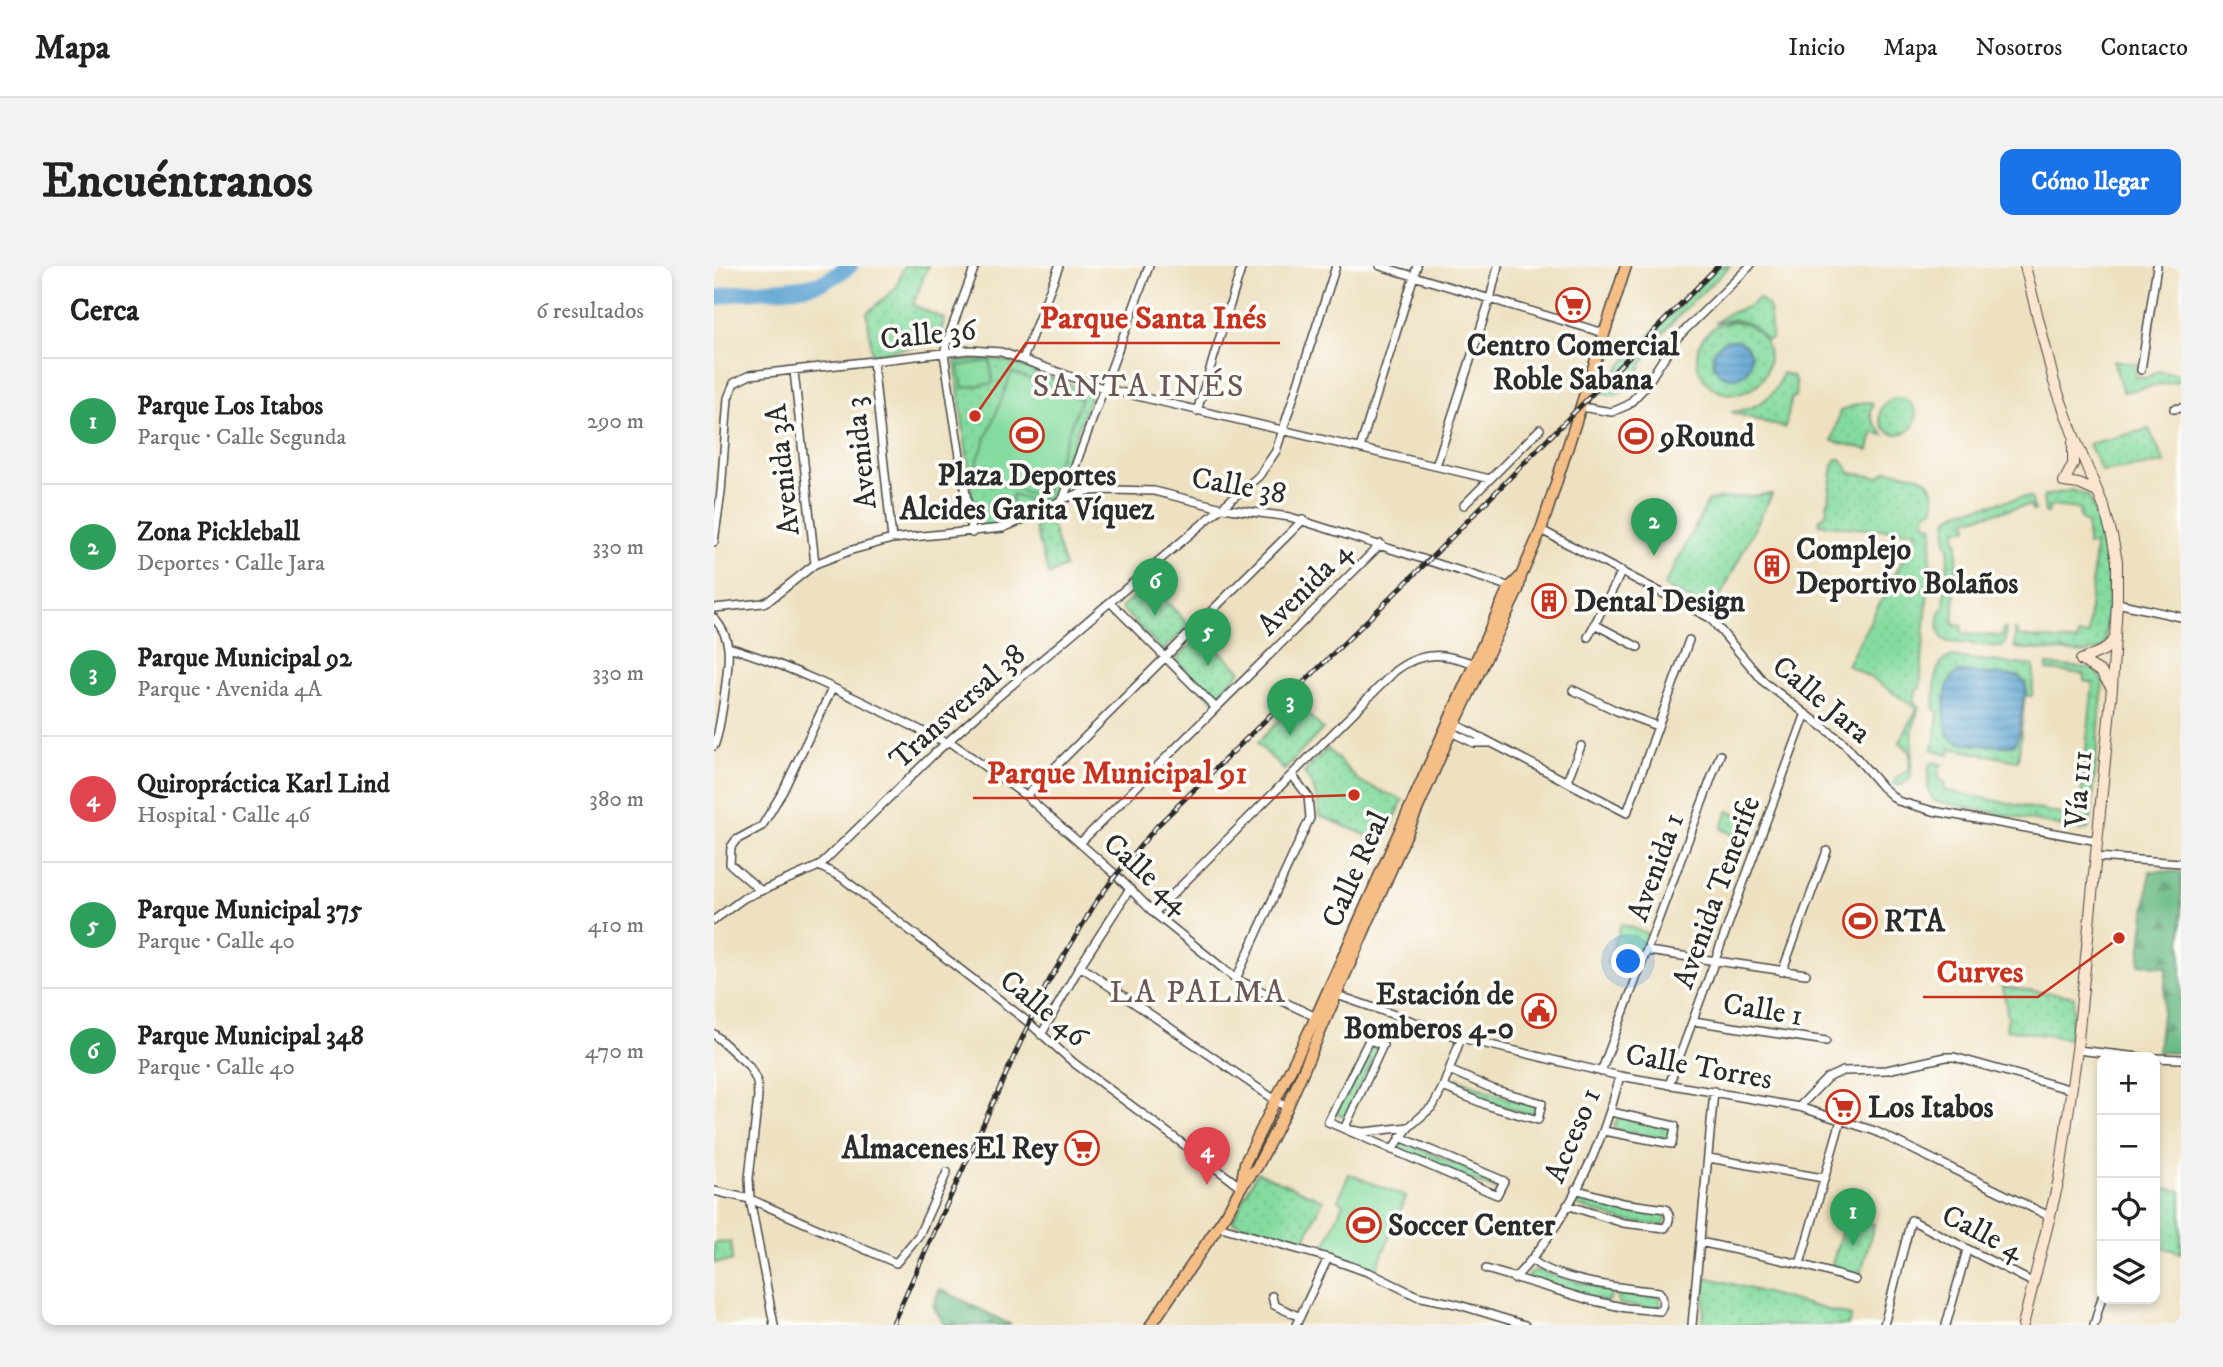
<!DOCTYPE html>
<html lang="es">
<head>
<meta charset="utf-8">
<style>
	:root { --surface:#fff; --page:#f2f2f2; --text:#222; --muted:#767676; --line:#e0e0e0; --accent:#1a73e8 }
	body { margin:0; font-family:"IM FELL DW Pica",serif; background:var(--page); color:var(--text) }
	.controls { position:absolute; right:21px; bottom:21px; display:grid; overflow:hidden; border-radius:14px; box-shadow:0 4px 10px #0003 }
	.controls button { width:63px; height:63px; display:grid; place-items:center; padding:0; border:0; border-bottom:2px solid var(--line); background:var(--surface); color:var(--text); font:35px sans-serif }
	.you { position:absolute; left:915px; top:696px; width:24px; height:24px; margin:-18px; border:5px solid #fff; border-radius:50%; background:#1a73e8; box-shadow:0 0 0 10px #1a73e833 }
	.badge { display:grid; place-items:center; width:46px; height:46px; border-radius:50%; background:var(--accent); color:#fff; font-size:23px; font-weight:700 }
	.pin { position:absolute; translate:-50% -58px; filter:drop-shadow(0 2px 4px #0008) }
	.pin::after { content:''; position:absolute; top:37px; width:24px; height:21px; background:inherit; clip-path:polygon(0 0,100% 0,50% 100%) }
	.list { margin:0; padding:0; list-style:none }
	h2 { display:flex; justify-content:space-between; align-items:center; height:91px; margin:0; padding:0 28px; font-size:30px }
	h2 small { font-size:23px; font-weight:400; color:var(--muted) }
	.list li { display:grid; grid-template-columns:46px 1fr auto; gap:21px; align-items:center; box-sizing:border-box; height:126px; padding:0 28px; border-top:2px solid var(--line) }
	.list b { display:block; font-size:26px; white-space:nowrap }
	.list p { margin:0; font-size:23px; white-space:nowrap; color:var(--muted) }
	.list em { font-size:23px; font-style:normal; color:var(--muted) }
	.icon { flex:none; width:38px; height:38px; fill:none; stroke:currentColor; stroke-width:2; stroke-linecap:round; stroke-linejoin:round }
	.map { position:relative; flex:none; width:1467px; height:1059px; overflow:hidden; border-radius:14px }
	header { display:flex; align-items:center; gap:42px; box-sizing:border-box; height:98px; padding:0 35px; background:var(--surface); border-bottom:2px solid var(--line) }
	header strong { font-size:33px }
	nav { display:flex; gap:38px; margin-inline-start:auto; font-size:24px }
	.intro { display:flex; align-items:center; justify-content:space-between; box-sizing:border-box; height:168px; padding:0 42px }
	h1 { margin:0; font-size:49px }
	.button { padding:18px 32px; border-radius:14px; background:var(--accent); color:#fff; font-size:24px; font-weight:700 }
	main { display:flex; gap:42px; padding:0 42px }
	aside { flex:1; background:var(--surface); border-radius:14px; box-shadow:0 4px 10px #0003 }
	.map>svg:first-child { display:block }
	.green { fill:url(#green-dots); stroke:#588365; stroke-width:2; fill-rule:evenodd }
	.forest { fill:url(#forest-firs); stroke:#4b7358; stroke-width:2 }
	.pitch { fill:#84db9f; stroke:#588365; stroke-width:2 }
	.water { fill:url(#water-rules); stroke:#43677e; stroke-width:2 }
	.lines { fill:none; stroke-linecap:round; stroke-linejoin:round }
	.river { stroke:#5ba3d2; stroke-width:16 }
	.street-casing { stroke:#484642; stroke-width:10 }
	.secondary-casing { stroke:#484642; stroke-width:12 }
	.primary-casing { stroke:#484642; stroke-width:13 }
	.street { stroke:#fff; stroke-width:7 }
	.secondary { stroke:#fbe5cf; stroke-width:10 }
	.primary { stroke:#f6be87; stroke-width:10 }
	.rail-casing { stroke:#2b2b2b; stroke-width:5 }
	.rail { stroke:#fdfcf7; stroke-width:2.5; stroke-dasharray:8; stroke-linecap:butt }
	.labels { text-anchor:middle; stroke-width:7; stroke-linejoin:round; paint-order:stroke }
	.street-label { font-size:30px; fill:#2b2b2b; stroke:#fdfcf7 }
	.poi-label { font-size:30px; font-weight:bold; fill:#2b2b2b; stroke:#fdfcf7; text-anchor:start }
	.neighbourhood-label { font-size:32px; letter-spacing:2px; fill:#6b5856; stroke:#fdfcf7 }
	.leader { fill:none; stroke:#c8321e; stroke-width:2.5 }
	.callout-dot { fill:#c8321e; stroke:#fdfcf7; stroke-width:2.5 }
	.callout-label { font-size:32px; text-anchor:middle; font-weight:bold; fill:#c8321e; stroke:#fdfcf7; stroke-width:7; stroke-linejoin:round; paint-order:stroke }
</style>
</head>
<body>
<header>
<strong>Mapa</strong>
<nav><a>Inicio</a><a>Mapa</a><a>Nosotros</a><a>Contacto</a></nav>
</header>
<div class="intro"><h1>Encuéntranos</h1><a class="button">Cómo llegar</a></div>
<main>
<aside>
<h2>Cerca<small>6 resultados</small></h2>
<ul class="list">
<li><span class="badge" style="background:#2e9e5b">1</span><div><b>Parque Los Itabos</b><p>Parque · Calle Segunda</p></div><em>290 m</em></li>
<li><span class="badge" style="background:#2e9e5b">2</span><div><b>Zona Pickleball</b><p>Deportes · Calle Jara</p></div><em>330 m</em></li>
<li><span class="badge" style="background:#2e9e5b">3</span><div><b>Parque Municipal 92</b><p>Parque · Avenida 4A</p></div><em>330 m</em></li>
<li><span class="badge" style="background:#e0444e">4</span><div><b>Quiropráctica Karl Lind</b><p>Hospital · Calle 46</p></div><em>380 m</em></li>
<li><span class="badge" style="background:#2e9e5b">5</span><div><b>Parque Municipal 375</b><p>Parque · Calle 40</p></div><em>410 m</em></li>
<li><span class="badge" style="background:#2e9e5b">6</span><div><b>Parque Municipal 348</b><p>Parque · Calle 40</p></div><em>470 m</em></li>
</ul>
</aside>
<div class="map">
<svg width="1467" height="1059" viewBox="0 0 1467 1059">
	<defs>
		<pattern id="green-dots" width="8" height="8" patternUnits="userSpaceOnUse" patternTransform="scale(1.75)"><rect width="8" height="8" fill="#84db9f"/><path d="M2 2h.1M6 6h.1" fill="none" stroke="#72bc89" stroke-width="1.8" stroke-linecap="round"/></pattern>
		<pattern id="forest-firs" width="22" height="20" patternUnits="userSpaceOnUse" patternTransform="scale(1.75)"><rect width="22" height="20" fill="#6bbb86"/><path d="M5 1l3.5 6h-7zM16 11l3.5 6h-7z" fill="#58986e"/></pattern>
		<pattern id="water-rules" width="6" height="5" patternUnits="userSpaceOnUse" patternTransform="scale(1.75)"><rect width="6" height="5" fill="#5ba3d2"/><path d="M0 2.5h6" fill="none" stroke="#4b85ab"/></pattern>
	</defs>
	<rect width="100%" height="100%" fill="#fdfcf7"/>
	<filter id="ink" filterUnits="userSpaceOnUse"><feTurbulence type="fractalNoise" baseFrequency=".0143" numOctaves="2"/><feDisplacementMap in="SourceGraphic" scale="14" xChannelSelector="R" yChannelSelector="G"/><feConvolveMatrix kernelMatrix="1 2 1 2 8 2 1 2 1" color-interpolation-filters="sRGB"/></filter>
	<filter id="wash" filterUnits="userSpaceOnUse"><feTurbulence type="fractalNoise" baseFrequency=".00686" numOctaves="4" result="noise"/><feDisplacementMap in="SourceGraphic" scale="28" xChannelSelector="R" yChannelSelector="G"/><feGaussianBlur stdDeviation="1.57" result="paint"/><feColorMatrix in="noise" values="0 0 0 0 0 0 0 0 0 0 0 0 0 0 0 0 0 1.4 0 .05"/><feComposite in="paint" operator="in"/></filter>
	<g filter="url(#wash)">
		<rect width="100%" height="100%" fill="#eee1c1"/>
		<path class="green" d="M190,0h24l-15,39 32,14 -7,20 -6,5 -60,10 -5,-41 29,-25z
			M1004,0h12c-27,27 -62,55 -82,88 -8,12 -15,32 -28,39 -8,4 -14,1 -21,-2l38,-43z
			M1045,32l10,9 3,31 -6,2c-13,-18 -30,-24 -51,-17 17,-16 28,-9 44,-25z
			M983 92a36 36 0 1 1 72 0a36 36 0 1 1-72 0Z
			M275,92l20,4 76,28 5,8 -39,102c-16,15 -50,27 -72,27l-4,-8 -20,-157z
			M1399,94l24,4 -2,13 11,1 11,-7 23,3 -1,7 -56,11z
			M1068,107l11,3 3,7 -1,14h-3l-7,31 -54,-16c23,-2 46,-14 51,-39z
			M1166 150a18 18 0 1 1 36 0a18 18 0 1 1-36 0Z
			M1157,136l2,3c-7,12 4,21 11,30l-11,-2 -4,17 -37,-9 8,-30 20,-8z
			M1435,163l16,34 -63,9 -13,-28z
			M1123,193h4l10,14 27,4 10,-7c30,7 49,1 46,39l-8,2 -1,12 8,3 -13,162 -4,2 -2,13 5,3 -6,23 -2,45 -2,6 -10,6 -6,-3 3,-5 13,-8 1,-18 -10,-10 17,-33 -44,-30 -26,-14 71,-134 -62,-3 -37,-4 1,-5 6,-5 7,-49z
			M1358,224l16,6c25,54 22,89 17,146l-3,6 -15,5 -72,-5v-18l3,1v5l59,6 1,-7h10l7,-90h-8v-20l-8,-8 1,-8 -30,-3 -2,7h-3l-2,-15 2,-2z
			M1058,228l-60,119 -7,-6 -41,-21 45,-86z
			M1311,231h6l4,14h-3l-2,-6 -63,14 1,10h-12l-1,11h3l-5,85 9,1v8l40,2 1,-7h3l-1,14 -3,4 -54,-5c-12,-5 -12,-25 -4,-35l5,-60 -3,-5 1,-22 10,-8z
			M336,254l15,47 -16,8 -14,-47z
			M435,317l40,42 -26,26 -42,-43z
			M488,368l39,37 -28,29 -38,-40z
			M1237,391l83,9 -2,30h-7l-7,65 -67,-13 -2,7 -18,-6 5,-10 2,-26 -4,-4c2,-17 -3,-48 17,-52zM1307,412l6,10 -3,5 -8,49 -56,1 -12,-7 -1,-47z
			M1333,399l43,3 5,2 8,12 -12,138 -3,9 -8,1 -146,-29 -6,-11 1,-25 6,-3 7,3 -3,1v14l6,2 -1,8 126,26 2,-9h8l13,-124 -9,-2 1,-7 -38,-4z
			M583,437l26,26 -39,41 -27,-27z
			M613,482l33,34 43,18 -19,43 -65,-28c0,-16 -5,-29 -15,-42z
			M1014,545l27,11 -8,19 -26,-12z
			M907,658l26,9 -14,40 -26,-10z
			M1289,721l71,9 -4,43 -64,-10 2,-12z
			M656,778l9,4 -34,69 -9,-4z
			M743,812l40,17 41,12 -2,9 -44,-13 -39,-16z
			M905,850l52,12 -1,11 -53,-8 -3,-5z
			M690,876l95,40 -4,8 -98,-41z
			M543,906l66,28 -20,44 -71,-22z
			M1441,920l26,5v62l-26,-8z
			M869,931l43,11 37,4 4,4 -4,10 -40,-5 -47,-16 2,-5z
			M1132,950l28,8 -14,53 -29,-9z
			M17,976l1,19 -18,2v-20z
			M821,1004l75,20 1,7 -4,5 -78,-23 1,-6z
			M992,1011l145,39 -3,9h-145z
			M907,1026l37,4 2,1v10l-4,2 -37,-5 -3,-8z"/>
		<path class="forest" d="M1436,605l31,1v181l-23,-1 9,-85 -28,-3z
			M226,1023l6,3 65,33h-66l-12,-19z"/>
		<path class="pitch" d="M276,95l3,22 -30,5 -4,-22z
			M298,106l69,27 -38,100 -70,-27z
			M300,229l18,6 -15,15 -6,-18z
			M635,908l57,23 -30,73 -52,-21 19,-46 -5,-3z"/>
		<path class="water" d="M999 93a19 19 0 1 1 38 0a19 19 0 1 1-38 0Z
			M1245,406l59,4 7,7 2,10 -3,1 -5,39 -4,11c-13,4 -58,2 -67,-8 -4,-17 -8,-55 11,-64z"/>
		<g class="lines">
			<path class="river" d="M0,33c35,-13 76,-5 111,-18 9,-4 17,-10 25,-15"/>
		</g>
	</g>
	<g filter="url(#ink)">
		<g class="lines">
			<g class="street-casing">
				<path id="street" d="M666,0l224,67
					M309,93l36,-93
					M159,96l19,177
					M1427,104l16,-104
					M80,105l21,193
					M867,141l31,5 16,-7 17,-18 31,-48 74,-73
					M1460,143l7,-1
					M483,145l45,-145
					M646,182l57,-182
					M722,200l54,-167 8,-33
					M349,233l86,-233
					M750,239l76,-76
					M827,264l169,88 54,64 80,61 38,44 16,14 35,10 165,30
					M258,267l-28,-179 3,-13 28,-75
					M0,276l7,-50 7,-94 6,-15 16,-8 219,-25 32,2 102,36 387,91
					M396,336l106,106
					M1403,337l64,14
					M0,342l49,-5 8,-4 44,-35 37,-14 40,-11 111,-11 40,-17 20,-12 24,-8 25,-1 42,1 68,17 68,9 224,71
					M0,352c7,8 13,19 14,30 2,15 -8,85 -14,98
					M880,358l44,23
					M874,371l34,-66
					M14,381c72,21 150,63 219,96
					M859,424l44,21 40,15
					M741,458l172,89 62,-173
					M737,466l23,11h15
					M235,475l77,55 90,79 38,38 82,66 82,39
					M853,515l14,-35
					M312,530l277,-276
					M366,577l301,-299
					M1382,591l85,6
					M105,600l22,11 187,145 46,41 167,124
					M46,624l-30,-26 1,-17 5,-7 26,-14 21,-35 49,-102
					M440,647l241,-242c29,-22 51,-17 83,-6
					M0,654l30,-22 75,-32 115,-112 59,-53 266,-225 17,-25 60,-185
					M934,685l158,23
					M366,700l207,142
					M1068,706l45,-121
					M522,713l74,-161 -2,-22 -16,-21
					M620,728l127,44 159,38 179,31 76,24 176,86
					M979,755l133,20
					M0,768l35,32 8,15 1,16 -9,81 1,21 24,126
					M327,769l39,-69 49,-76
					M1363,784l62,7
					M1441,792l26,1
					M887,806l119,-317
					M955,819l136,-369
					M729,821l46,19 49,14 4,-17 -49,-14 -44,-19
					M1085,841l28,-29 16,-7 44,-1 59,-13h8l118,33
					M890,865l68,13 3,-18 -64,-14
					M686,871l104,44 -7,14 -169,-73 41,-82 14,5 -39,84 20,3 45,-5
					M678,884l17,-23 24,-21 10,-19 18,-49
					M995,892l114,20
					M0,925l36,8 146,64 23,-28 28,-63
					M853,939l56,18 42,5c5,-7 6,-12 1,-19l-44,-6 -47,-14
					M504,960l110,32 42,15 47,23 39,8 69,21
					M986,976l100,22 55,16
					M1086,998l41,-144
					M772,1003l100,30 40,9 34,3c4,-6 4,-14 -1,-19 -34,-4 -101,-10 -127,-32
					M800,1013c51,-53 89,-133 106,-203
					M558,1030l2,9 26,12
					M582,1059l32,-67
					M978,1059l22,-234
					M1170,1059l27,-105 123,63
					M1232,1059l21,-75
					M1380,1059l8,-28"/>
			</g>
			<g class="secondary-casing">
				<path id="secondary" d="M1359,176v22l-9,18 15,2 18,8
					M1367,394l20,12 11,16
					M1367,394l23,-10 11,-11
					M1309,1059l36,-146 18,-129 35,-362 5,-85v-42l-5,-25 -8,-29 -31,-73 -19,-52 -29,-116"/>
			</g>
			<g class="primary-casing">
				<path id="primary" d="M527,920l4,-23 71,-146 192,-428 13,-13
					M437,1059l76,-112 14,-26 16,-20 30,-59 164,-376 67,-142 3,-14 20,-46 85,-264"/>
			</g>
			<use href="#street" class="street"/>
			<use href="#secondary" class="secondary"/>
			<use href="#primary" class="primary"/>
			<g class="rail-casing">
				<path id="rail" d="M178,1059l154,-339 50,-84 20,-27 41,-49 272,-266 289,-294"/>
			</g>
			<use href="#rail" class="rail"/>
		</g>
	</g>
	<defs>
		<g id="supermarket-ring" transform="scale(1.75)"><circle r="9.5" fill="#fdfcf7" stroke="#c8321e" stroke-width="1.5"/><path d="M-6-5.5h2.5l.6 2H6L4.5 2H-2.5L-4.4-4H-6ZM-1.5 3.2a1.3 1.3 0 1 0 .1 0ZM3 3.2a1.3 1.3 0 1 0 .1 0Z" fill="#c8321e"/></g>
		<g id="stadium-ring" transform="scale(1.75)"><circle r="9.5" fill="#fdfcf7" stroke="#c8321e" stroke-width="1.5"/><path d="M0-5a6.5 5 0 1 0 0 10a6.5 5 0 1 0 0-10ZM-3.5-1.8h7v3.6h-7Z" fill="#c8321e"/></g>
		<g id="building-ring" transform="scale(1.75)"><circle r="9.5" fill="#fdfcf7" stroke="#c8321e" stroke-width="1.5"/><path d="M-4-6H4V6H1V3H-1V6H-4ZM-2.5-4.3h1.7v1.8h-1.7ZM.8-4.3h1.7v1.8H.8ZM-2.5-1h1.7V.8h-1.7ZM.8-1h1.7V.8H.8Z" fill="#c8321e"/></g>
		<g id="civic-ring" transform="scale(1.75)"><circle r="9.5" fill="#fdfcf7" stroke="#c8321e" stroke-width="1.5"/><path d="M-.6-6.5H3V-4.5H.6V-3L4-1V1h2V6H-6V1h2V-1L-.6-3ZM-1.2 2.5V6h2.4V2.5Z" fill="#c8321e"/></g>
	</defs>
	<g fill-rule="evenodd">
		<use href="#supermarket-ring" x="859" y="39"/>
		<use href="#stadium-ring" x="313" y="169"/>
		<use href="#stadium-ring" x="922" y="170"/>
		<use href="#building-ring" x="1058" y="300"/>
		<use href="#building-ring" x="835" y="335"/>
		<use href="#stadium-ring" x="1146" y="655"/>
		<use href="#civic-ring" x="825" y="745"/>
		<use href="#supermarket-ring" x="1129" y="841"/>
		<use href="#supermarket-ring" x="368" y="882"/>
		<use href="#stadium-ring" x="650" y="959"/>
	</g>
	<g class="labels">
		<g class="street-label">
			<text transform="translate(214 68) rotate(-6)" y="10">Calle 36</text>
			<text transform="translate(146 187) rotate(-96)" y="10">Avenida 3</text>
			<text transform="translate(68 204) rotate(-96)" y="10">Avenida 3A</text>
			<text transform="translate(525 219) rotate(10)" y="10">Calle 38</text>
			<text transform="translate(590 322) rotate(-45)" y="10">Avenida 4</text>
			<text transform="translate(1108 433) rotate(40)" y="10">Calle Jara</text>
			<text transform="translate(243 440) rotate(-42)" y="10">Transversal 38</text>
			<text transform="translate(1364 523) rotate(-85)" y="10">Vía 111</text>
			<text transform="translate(941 601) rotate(-70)" y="10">Avenida 1</text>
			<text transform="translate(641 603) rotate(-66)" y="10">Calle Real</text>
			<text transform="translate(433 607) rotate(42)" y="10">Calle 44</text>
			<text transform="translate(1002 626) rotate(-70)" y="10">Avenida Tenerife</text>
			<text transform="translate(330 742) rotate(39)" y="10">Calle 46</text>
			<text transform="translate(1049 743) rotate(9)" y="10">Calle 1</text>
			<text transform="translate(985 800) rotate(10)" y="10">Calle Torres</text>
			<text transform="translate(858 869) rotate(-67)" y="10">Acceso 1</text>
			<text transform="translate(1269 966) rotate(27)" y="10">Calle 4</text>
		</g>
		<g class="poi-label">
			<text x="859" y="89" text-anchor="middle">Centro Comercial<tspan x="859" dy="34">Roble Sabana</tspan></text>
			<text x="946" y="180">9Round</text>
			<text x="313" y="219" text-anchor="middle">Plaza Deportes<tspan x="313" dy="34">Alcides Garita Víquez</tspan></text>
			<text x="1082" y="293">Complejo<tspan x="1082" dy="34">Deportivo Bolaños</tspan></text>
			<text x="860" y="345">Dental Design</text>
			<text x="1170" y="665">RTA</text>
			<text x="800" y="738" text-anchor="end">Estación de<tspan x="800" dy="34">Bomberos 4-0</tspan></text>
			<text x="1154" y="851">Los Itabos</text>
			<text x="344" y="892" text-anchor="end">Almacenes El Rey</text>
			<text x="674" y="969">Soccer Center</text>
		</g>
		<g class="neighbourhood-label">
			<text x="425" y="130">SANTA INÉS</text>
			<text x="484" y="736">LA PALMA</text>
		</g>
	</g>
	<path class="leader" d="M261 150L312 77H566M640 529L547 532H259M1405 672L1324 731H1209"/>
	<g class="callout-dot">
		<circle cx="261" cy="150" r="7"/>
		<circle cx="640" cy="529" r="7"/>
		<circle cx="1405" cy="672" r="7"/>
	</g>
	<g class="callout-label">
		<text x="439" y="62">Parque Santa Inés</text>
		<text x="403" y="517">Parque Municipal 91</text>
		<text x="1266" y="716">Curves</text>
	</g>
</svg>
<div class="controls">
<button>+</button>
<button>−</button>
<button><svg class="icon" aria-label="locate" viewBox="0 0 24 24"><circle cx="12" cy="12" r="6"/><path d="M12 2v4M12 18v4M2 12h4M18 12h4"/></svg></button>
<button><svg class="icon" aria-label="layers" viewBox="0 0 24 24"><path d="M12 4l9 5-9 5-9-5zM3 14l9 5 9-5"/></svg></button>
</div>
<div class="you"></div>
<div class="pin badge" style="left:1139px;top:980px;background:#2e9e5b">1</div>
<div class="pin badge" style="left:940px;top:290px;background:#2e9e5b">2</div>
<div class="pin badge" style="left:576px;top:470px;background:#2e9e5b">3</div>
<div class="pin badge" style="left:493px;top:919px;background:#e0444e">4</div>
<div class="pin badge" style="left:494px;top:400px;background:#2e9e5b">5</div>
<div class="pin badge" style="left:441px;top:350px;background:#2e9e5b">6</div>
</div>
</main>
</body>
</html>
